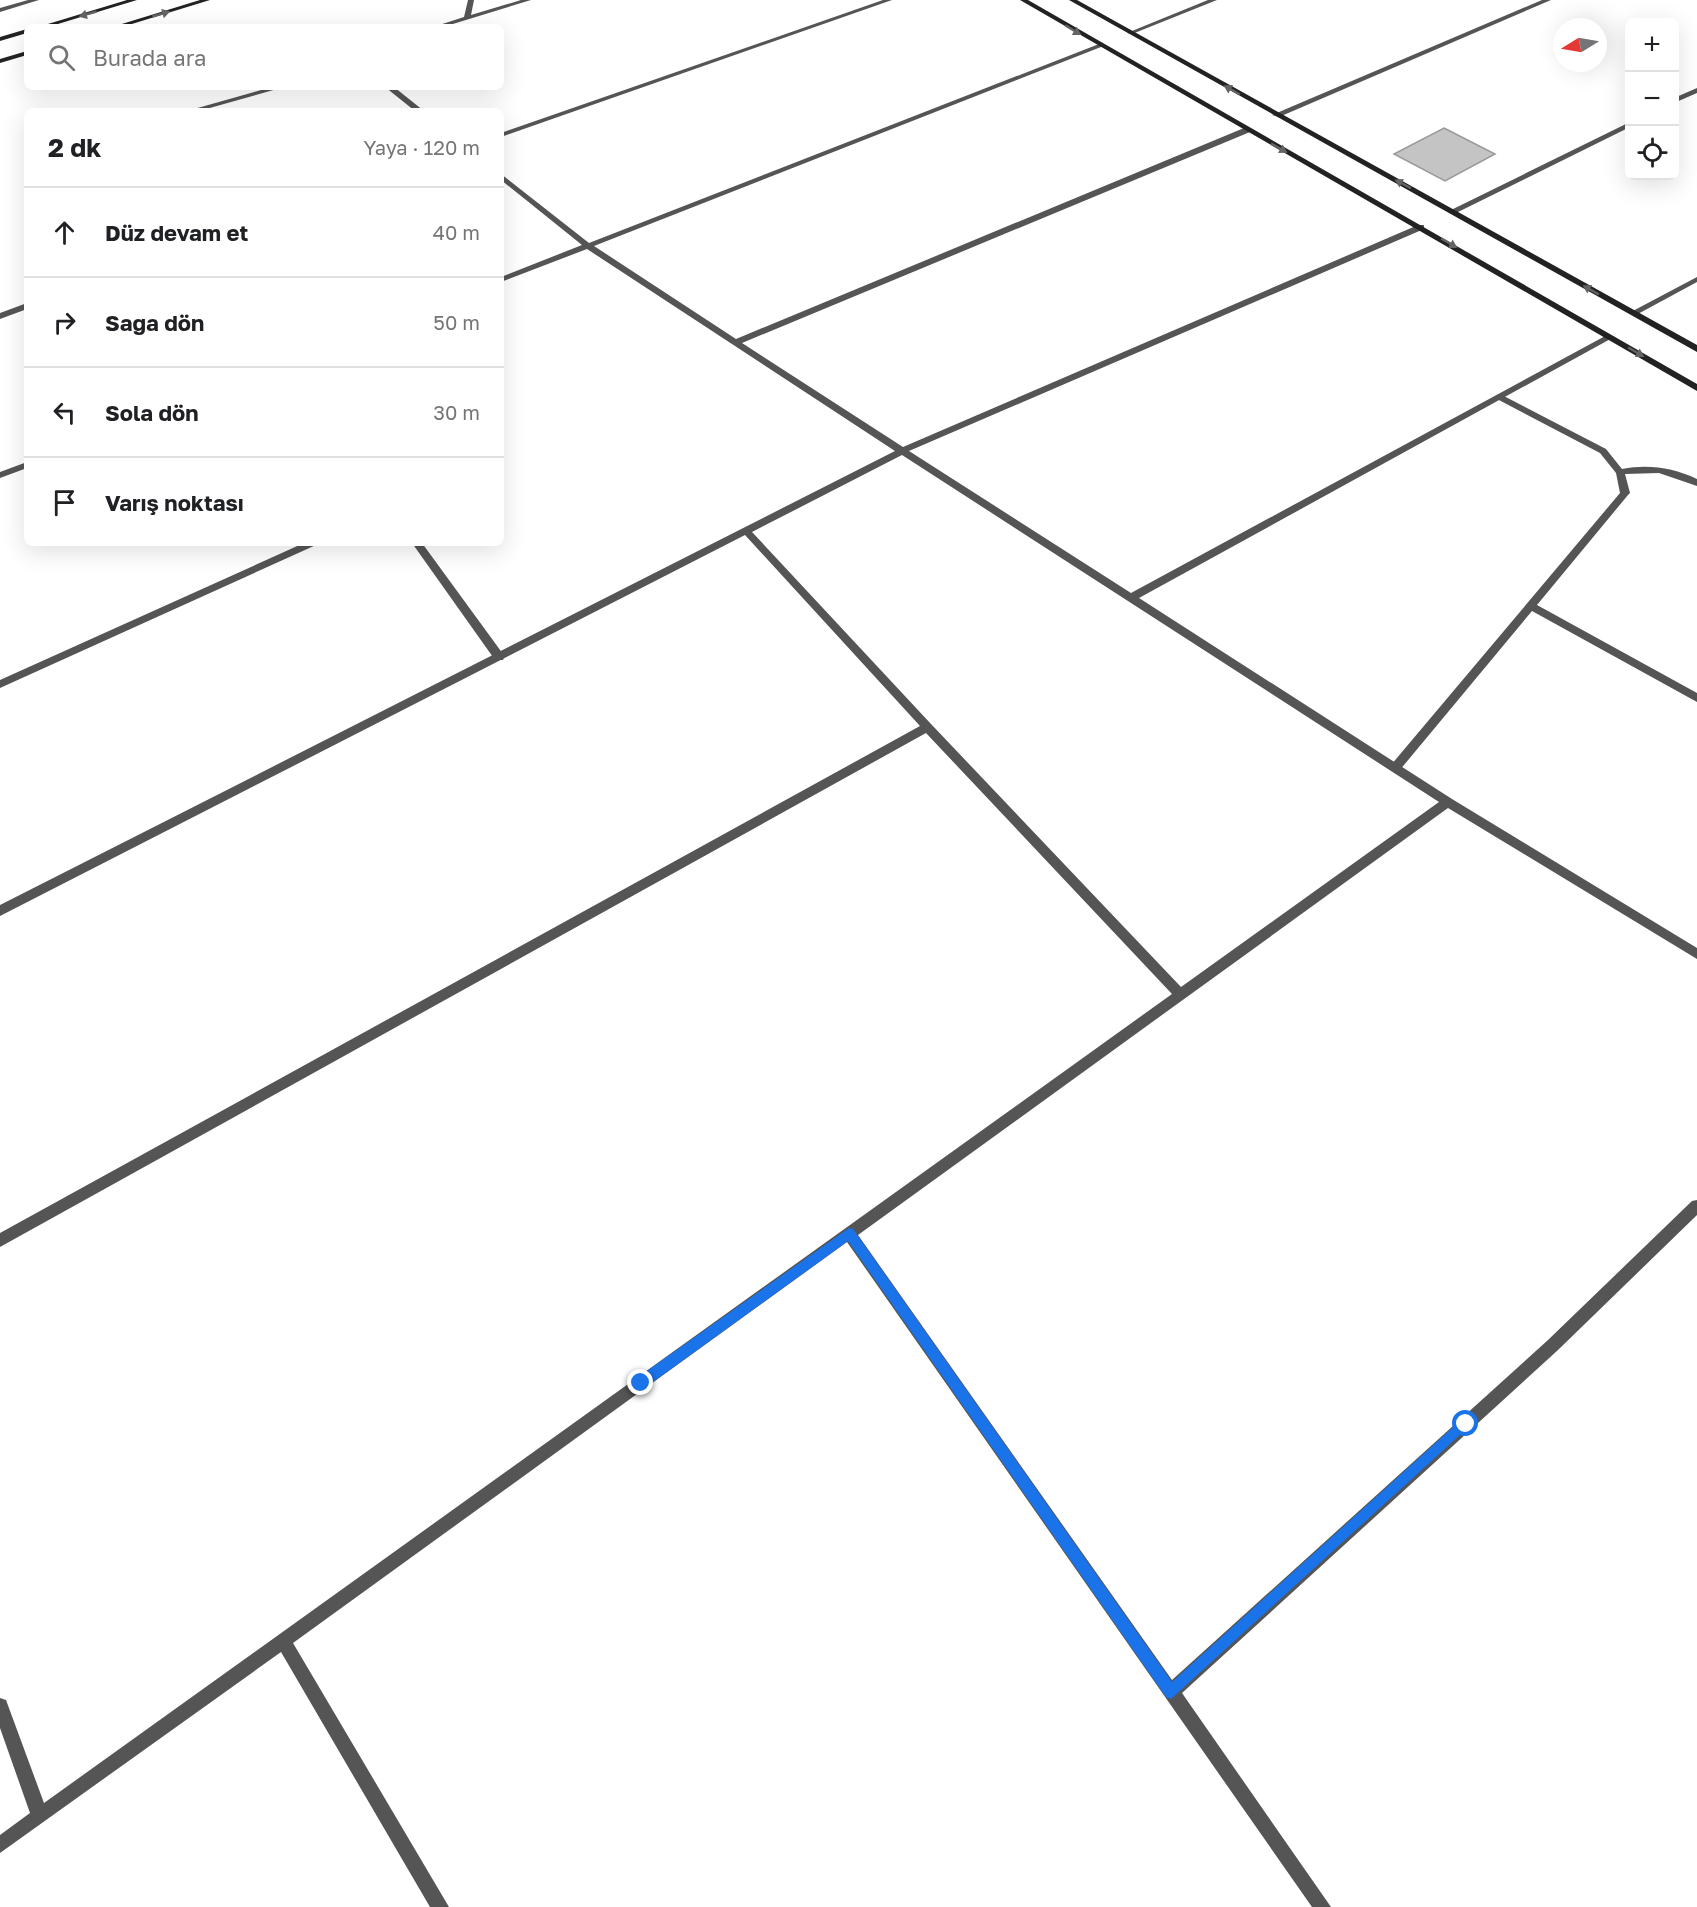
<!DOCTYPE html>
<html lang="tr">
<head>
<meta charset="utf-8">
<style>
	:root { --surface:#fff; --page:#f2f2f2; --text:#202124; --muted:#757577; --line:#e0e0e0 }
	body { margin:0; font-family:"Golos Text",sans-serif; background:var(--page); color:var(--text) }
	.controls { position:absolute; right:18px; top:18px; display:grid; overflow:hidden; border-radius:9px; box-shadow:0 6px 24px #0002 }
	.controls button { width:54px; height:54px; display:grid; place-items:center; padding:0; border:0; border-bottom:2px solid var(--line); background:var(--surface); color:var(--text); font:30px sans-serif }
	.compass { position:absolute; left:1553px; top:18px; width:54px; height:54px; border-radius:50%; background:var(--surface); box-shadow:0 6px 24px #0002; rotate:259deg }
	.stop { position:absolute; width:18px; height:18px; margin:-14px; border:4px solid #1a73e8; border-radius:50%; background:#fff }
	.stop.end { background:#1a73e8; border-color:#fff; box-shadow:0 2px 6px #0008 }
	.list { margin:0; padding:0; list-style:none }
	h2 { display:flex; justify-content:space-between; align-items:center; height:78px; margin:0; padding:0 24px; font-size:26px }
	h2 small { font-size:20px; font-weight:400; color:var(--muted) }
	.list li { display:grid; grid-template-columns:39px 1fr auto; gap:18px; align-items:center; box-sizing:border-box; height:90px; padding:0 24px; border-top:2px solid var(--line) }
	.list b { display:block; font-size:22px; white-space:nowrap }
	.list em { font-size:20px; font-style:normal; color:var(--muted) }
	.icon { flex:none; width:33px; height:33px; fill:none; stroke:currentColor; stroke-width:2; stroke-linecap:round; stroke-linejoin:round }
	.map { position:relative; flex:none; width:1697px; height:1907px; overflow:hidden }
	.search { position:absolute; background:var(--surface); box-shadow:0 6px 24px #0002; left:24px; top:24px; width:480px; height:66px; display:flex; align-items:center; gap:15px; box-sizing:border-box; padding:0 21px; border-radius:9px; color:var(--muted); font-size:22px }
	.panel { position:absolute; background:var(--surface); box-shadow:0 6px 24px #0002; left:24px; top:108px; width:480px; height:438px; border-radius:9px }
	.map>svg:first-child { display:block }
	.building { fill:#c4c4c4; stroke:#999; stroke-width:1.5 }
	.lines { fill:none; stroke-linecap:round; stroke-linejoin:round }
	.service { fill:#555; fill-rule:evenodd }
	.minor { fill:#555; fill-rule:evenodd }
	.secondary { fill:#222; fill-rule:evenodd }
	.oneway { fill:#646464 }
	.route { fill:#1a73e8 }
</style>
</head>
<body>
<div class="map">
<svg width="1697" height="1907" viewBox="0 0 1697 1907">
	<rect width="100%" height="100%" fill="#fff"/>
	<path class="building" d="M1444,128l51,26 -50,27 -51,-27z"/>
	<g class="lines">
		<path class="service" d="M28,0h11l-39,12v-4z
			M1500,394l106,55 16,20c27,-5 51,-1 75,10v7l-38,-13 -34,1 5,19 -2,2 -91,110 160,88v9l-165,-91 -133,160h-8l-1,-3 1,-3 229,-272 -4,-20 -16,-20 -103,-54v-4z
			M304,543h14l-2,2 -316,143v-8z
			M412,543h10l81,111 1,3 -1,3h-8z"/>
		<path class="minor" d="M468,0h6l-3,15 50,-15h10l-88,27h-10l31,-10z
			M883,0h9l-391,137v-4z
			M1208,0h9l-85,34 -5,-1z
			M1542,0h9l-272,117 -7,-2z
			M1099,44l3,2 -1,1 -507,199 142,93 508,-211h6v4l-508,211 161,104 515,-222h6v4l-515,222 222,142 476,-258 7,2 -475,261 313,201 245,149v11l-249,-151 -590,427 314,445 376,-340 144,-139 5,-1v15l-139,135 -376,343 149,214h-19l-465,-665 -554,401 156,264h-19l-149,-255 -281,201v-18l30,-22 -30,-85v-30l6,2 38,103 1128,-809 -246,-261 -926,514v-14l920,-507 -175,-191 -745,381v-11l895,-454 -308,-202 -86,33v-5l81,-32 -81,-65v-6l88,69zM902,455l537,347 -258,185 -250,-263 -179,-192z
			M272,87h12l-85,24h-12z
			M385,87h9l30,24h-9z
			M1697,88v5l-23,10v-5z
			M1630,122v5l-174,86 -7,-2z
			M1697,277v5l-61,33 -7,-2z
			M27,303v6l-27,10v-6z
			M27,462v6l-27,10v-6z"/>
		<path class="secondary" d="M127,0h10l-89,27h-10z
			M200,0h10l-88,27h-10z
			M1020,0h8l669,384v7z
			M1069,0h8l620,345v7z
			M27,29v4l-27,8v-4z
			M27,51v4l-27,8v-4z"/>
	</g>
	<defs><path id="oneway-solid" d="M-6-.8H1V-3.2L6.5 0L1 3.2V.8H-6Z" transform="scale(1.5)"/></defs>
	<g class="oneway">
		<use href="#oneway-solid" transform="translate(88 14) rotate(164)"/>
		<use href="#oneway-solid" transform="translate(161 14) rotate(-16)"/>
		<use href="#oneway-solid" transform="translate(1073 30) rotate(31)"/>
		<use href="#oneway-solid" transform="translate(1232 90) rotate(-150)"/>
		<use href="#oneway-solid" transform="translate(1279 148) rotate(29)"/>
		<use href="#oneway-solid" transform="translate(1403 184) rotate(-152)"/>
		<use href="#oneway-solid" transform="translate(1449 243) rotate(30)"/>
		<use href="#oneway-solid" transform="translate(1591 290) rotate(-150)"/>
		<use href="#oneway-solid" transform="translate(1636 352) rotate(30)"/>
	</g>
	<path class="route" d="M849,1228l4,1 319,453 290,-263h9l1,5 -301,275 -5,-2 -318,-456 -202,146h-9v-9z"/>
</svg>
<div class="controls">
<button>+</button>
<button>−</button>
<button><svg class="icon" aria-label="locate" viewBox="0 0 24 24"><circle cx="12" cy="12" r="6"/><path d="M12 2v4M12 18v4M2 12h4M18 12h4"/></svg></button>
</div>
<svg class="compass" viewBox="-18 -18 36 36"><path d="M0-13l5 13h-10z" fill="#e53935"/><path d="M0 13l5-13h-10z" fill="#757577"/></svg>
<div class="stop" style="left:1466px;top:1424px"></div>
<div class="stop end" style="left:641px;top:1383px"></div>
<div class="search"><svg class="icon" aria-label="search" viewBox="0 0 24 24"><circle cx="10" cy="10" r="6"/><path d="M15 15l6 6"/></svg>Burada ara</div>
<section class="panel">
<h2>2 dk<small>Yaya · 120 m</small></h2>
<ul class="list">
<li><svg class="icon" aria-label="ahead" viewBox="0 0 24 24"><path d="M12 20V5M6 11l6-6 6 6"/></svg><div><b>Düz devam et</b></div><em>40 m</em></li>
<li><svg class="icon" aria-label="right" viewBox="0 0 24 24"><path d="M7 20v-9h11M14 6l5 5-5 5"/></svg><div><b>Sağa dön</b></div><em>50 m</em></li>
<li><svg class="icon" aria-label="left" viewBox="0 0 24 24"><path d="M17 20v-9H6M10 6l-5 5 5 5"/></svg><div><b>Sola dön</b></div><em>30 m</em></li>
<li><svg class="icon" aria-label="arrive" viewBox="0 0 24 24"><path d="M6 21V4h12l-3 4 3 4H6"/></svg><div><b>Varış noktası</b></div></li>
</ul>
</section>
</div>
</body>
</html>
